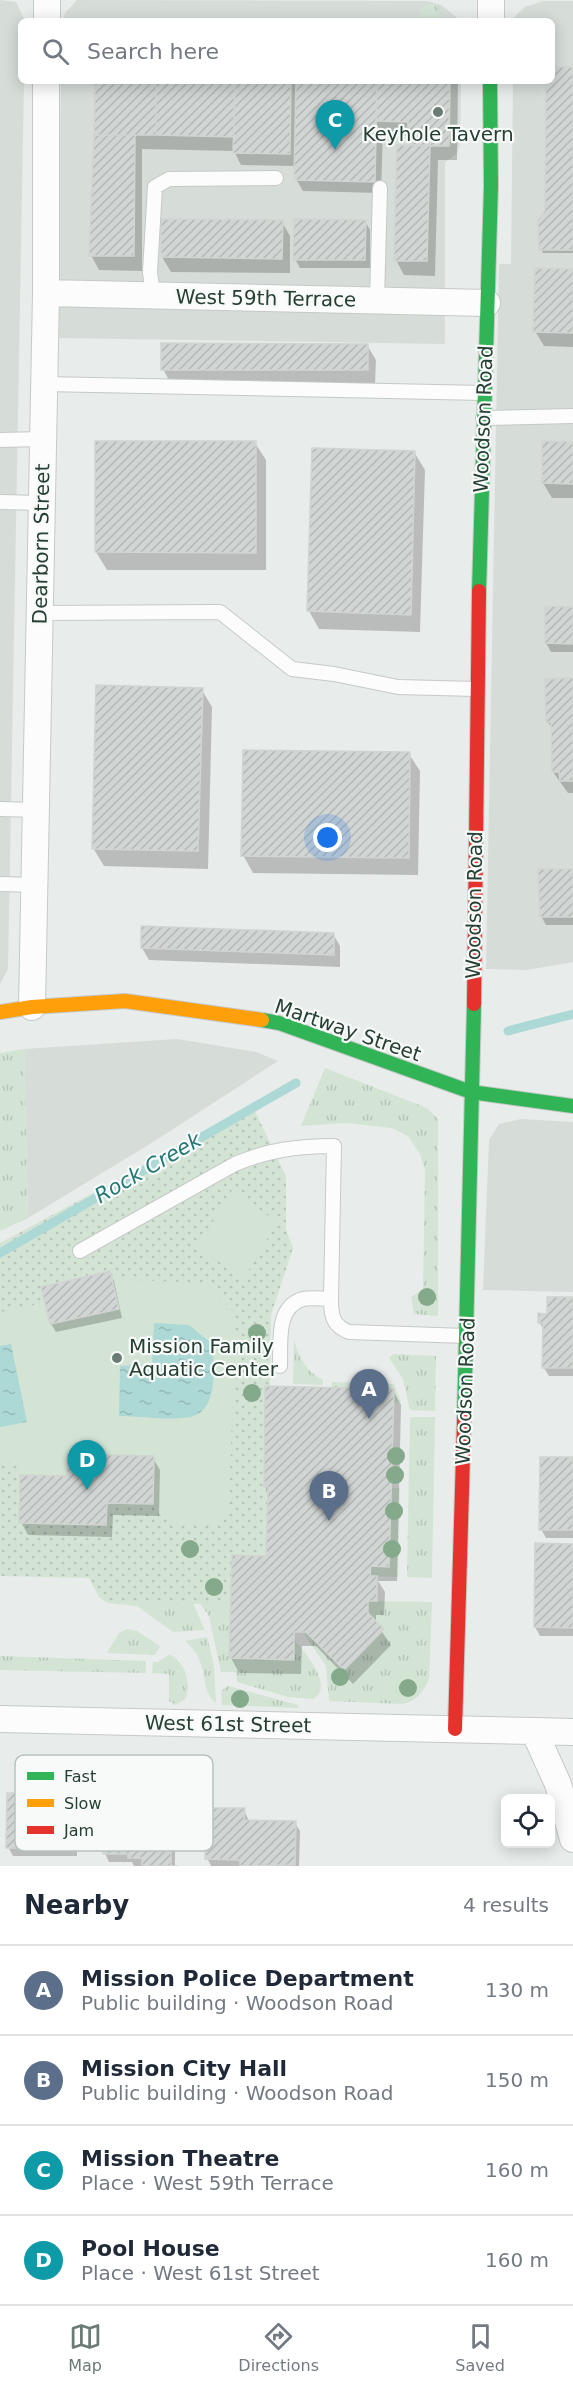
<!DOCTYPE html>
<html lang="en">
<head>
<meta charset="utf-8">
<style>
	:root { --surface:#fff; --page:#f6f6f7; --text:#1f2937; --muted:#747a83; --line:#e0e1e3; --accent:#6a7c73 }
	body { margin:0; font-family:"DejaVu Sans",sans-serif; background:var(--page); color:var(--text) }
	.controls { position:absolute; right:18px; bottom:18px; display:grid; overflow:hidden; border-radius:9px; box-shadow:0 3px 15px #0003 }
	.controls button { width:54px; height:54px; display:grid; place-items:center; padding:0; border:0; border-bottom:2px solid var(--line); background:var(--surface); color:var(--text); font:30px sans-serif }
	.you { position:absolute; left:328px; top:838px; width:21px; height:21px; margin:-15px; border:4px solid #fff; border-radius:50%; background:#1a73e8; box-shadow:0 0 0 9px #1a73e833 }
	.badge { display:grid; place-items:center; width:39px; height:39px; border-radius:50%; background:var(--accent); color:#fff; font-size:20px; font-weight:700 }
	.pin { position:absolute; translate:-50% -50px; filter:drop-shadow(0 2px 3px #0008) }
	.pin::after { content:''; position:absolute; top:32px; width:21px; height:18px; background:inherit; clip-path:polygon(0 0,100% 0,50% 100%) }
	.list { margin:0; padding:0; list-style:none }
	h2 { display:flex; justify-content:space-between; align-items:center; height:78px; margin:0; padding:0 24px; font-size:26px }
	h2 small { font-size:20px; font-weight:400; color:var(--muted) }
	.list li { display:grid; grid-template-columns:39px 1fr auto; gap:18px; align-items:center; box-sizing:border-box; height:90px; padding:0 24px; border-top:2px solid var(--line) }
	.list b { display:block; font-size:22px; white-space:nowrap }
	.list p { margin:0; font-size:20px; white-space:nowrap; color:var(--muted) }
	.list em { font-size:20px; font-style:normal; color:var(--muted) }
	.icon { flex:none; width:33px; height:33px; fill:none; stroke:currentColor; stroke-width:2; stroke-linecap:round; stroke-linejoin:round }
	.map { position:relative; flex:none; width:573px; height:1866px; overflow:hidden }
	.search { position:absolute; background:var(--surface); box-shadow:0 3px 15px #0003; left:18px; right:18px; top:18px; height:66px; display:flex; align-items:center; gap:15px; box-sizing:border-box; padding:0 21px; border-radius:9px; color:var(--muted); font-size:22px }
	.sheet { height:438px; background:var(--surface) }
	nav { display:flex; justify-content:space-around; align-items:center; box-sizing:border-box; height:84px; border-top:2px solid var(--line); background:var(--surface); font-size:16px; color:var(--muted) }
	nav a { display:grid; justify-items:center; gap:3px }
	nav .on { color:var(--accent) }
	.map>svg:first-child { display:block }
	.built { fill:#d6ddd9 }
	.grass { fill:url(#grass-tufts) }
	.park { fill:url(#park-dots) }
	.pitch { fill:#d3e4d5 }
	.water { fill:url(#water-ripples) }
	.shadow { fill:#0003 }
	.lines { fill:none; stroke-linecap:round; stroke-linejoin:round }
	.stream { stroke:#acd8d5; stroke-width:9 }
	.building { fill:url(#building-hatch); stroke:#d1d5d2; stroke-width:1.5 }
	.lane-casing { stroke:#c5c9c7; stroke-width:16 }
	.street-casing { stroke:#c5c9c7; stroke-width:28 }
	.fast-casing { stroke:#c4c9c7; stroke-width:16 }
	.slow-casing { stroke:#c4c9c7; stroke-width:16 }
	.jam-casing { stroke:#c4c9c7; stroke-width:16 }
	.lane { stroke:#fcfcfc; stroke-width:14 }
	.street { stroke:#fcfcfc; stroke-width:26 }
	.fast { stroke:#30b455; stroke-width:14 }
	.slow { stroke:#ff9f0a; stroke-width:14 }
	.jam { stroke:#e5322d; stroke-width:14 }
	.tree { fill:#84aa8b }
	.poi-dot { fill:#6a7c73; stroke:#f7faf8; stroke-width:2 }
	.labels { text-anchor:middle; stroke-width:4.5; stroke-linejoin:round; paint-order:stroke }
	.poi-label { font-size:20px; fill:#263f33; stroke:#f7faf8 }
	.street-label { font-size:20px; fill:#263f33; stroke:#f7faf8 }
	.water-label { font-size:21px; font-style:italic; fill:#237875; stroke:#f7faf8 }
	.key { fill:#f7faf8; stroke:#b8c2bd; stroke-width:1.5 }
	.key-label { font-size:16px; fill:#263f33 }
</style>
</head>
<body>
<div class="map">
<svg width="573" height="1866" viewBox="0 0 573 1866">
	<defs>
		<pattern id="grass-tufts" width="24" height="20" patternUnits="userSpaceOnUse" patternTransform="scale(1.5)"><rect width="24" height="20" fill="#d3e4d5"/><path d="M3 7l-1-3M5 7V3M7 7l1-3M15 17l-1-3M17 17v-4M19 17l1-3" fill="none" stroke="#b5c5b7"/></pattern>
		<pattern id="park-dots" width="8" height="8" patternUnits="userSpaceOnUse" patternTransform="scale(1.5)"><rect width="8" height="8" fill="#d3e4d5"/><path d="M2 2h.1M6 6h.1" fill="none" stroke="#b5c5b7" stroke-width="1.8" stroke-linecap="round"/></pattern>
		<pattern id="water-ripples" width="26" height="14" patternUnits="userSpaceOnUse" patternTransform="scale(1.5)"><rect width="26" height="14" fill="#acd8d5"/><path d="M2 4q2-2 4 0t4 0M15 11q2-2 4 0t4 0" fill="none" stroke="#94bab7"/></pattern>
		<pattern id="building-hatch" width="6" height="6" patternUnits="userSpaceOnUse" patternTransform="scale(1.5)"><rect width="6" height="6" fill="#d1d5d3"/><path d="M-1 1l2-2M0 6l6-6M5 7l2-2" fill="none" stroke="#b3b8b6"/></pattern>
	</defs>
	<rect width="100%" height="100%" fill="#e8ecea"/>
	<path class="built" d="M0,0l16,2 9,19h-4v60h3l-16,888 -8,15z
		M77,0l350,1 14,4 20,16h-398l2,-8z
		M543,1h30v961l-46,8 -41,-1 13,-705h12l2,-183h39v-60h-42l15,-14z
		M61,81h400l-1,64 -3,8 -12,10v181l-389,-6z
		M177,1039l79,13 22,9 -120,78 -130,79 -4,-169z
		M521,1119l52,3v170l-90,-2 6,-150 10,-16z"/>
	<path class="grass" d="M430,4l9,1 1,16h-23l6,-16z
		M24,1049l4,169 -28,13v-178z
		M325,1068l102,40 11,11v197l-24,-2 -3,-17 12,-8 2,-119 -5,-16 -12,-18 -16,-8 -46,-5 -45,3z
		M243,1319l27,67h-5l-1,101h4l-36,68 -3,103 64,2 1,-21c9,12 42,47 19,60l-25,-2 -51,-15 -1,-10h-15l-12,-56 -18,-25z
		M294,1339c5,19 12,32 29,41v5l-30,-1z
		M394,1354l42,2 -1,55 -25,-1 -7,-31 -14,-21z
		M332,1382l62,2 7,18 -8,1v-14l-61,-2z
		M410,1417h25l-3,161 -25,-1z
		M391,1488h9l-2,89 -28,-1 1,-10h18z
		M99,1597l94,6 12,27 -32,2 -36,-26 -29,-3z
		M368,1601l64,1 -3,77c-5,13 -13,23 -27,25l-73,-3 -3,-35 -22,-32 2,-2 38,38 40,-41 -16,-16z
		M127,1629l10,2 23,15 -5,9 -48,-2 12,-20z
		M207,1637l7,28 2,38c-18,-14 -4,-39 -31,-62z
		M170,1654c16,12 20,23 16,44l-10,7 -7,-4v-27l-17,-1 1,-11h5z
		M0,1656l146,5v12l-146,-3z
		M228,1686l70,19v3l-76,-3 -1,-14z"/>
	<path class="park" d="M253,1107l33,70v52l7,19 -22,67 -1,71h-5l-1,101h4l-2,69 -35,48 -123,-1 -9,-6 -10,-19 -89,-2v-333z"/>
	<path class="pitch" d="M232,1190l45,32 -33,56 -47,-30z
		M110,1271l2,8 93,4 30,31 -6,197 -10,12 -47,-1 -19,-18 -46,-1 -1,22 -87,-2 1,-48 -3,-15 -17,4v-152l44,-9 -3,-16z"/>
	<path class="water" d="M154,1323l35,2 22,18c4,21 8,69 -21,74 -22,4 -49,-1 -71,-1l1,-50 32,-2z
		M11,1344l16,78 -27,5v-81z"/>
	<path class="shadow" d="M552,69h21v184h-30l-2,-4 6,-39 1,-129h4z
		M97,81h361l-1,79h-19l-3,116 -31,-1 -8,-15 13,-124 -23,-1 -3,-6 -2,64 -78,-2 -7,-12v-13l-55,-1 -7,-14 -92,-2v122l-43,-1 -8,-15z
		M365,221l5,9v38h-70l-5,-9z
		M282,222l8,14v37l-119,-1 -9,-15z
		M573,271v76l-29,-1 -9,-15z
		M367,345l9,15 -1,25 -204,-1 -8,-15z
		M255,443l11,17v110h-159l-11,-18z
		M573,443v55h-21l-9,-15z
		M414,452l11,18 -5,162 -101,-3 -10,-18z
		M573,608v44h-22l-5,-9z
		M573,680v113h-5l-15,-21v-42l-5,-8z
		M202,690l10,17 -4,162 -104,-3 -11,-18z
		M409,754l11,17 -2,104 -165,-2 -10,-18z
		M573,871v54h-27l-5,-9z
		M333,934l7,12v21l-191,-7 -7,-12z
		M109,1273l5,8 8,37 -66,14 -5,-8 -8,-36z
		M573,1299v77h-24l-5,-8v-37l-4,-8z
		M393,1390l8,15 -4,176h-19l7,11 -1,23h-8v8l15,22 -38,39 -37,-38h-14l-1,28 -62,-1 -8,-15 3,-101 33,1 2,-64 -4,-7z
		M153,1458l7,12 -1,46 -46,-1 -1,22 -84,-2 -7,-13 47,-44z
		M573,1459v79h-27l-5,-9z
		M537,1545h36v91h-33l-5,-9z
		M43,1795l4,13h25l5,8v40h-64l-5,-9z
		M117,1805l5,7 38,-3 4,9v25l6,1 5,8v14h-41l-2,-4h-23l-5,-11h-12l-5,-8z
		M244,1810l5,11 46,2 5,8 -1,35h-88l-4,-8z"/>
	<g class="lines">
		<path class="stream" d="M508,1031l65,-17
			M0,1253l296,-170"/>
	</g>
	<path class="building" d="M552,67h21v183h-34l-1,-30 7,-10 1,-129h6z
		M95,81h61v54h-62z
		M156,81h79l-1,56 -78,-2z
		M235,81h56l-1,73 -57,-1z
		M296,81h81l-2,101 -81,-2z
		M377,81h73l-1,65 -41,-1v-23l-32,-1z
		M94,135h41l-1,121h-45z
		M397,145l33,1 -3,115h-33z
		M161,219l122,1 -1,39 -121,-2z
		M294,219l72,1 -1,40h-72z
		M535,268l38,1v64l-40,-1z
		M161,343l207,1v26h-207z
		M95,441h161v112l-161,-1z
		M542,441l31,1v42l-31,-1z
		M312,448l103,3 -4,164 -104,-4z
		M545,606l28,1v37l-28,-1z
		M573,678v103h-13l-1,-9h-7l-1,-50h-5l-1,-43z
		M96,685l107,3 -5,163 -106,-2z
		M243,750l167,2 -1,106 -168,-2z
		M538,869h35v48h-33z
		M141,926l193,7v22l-193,-7z
		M110,1271l9,38 -69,15 -9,-37z
		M547,1297h26v71h-31l1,-45h-5v-10l9,1z
		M265,1386l129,3 -5,178 -18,-1 -1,10h7v25h-9v12l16,16 -40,41 -38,-38h-12v28l-65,-2 3,-103 34,1 2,-69h-4z
		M67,1454l87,2 -1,48 -46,-1 -1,22 -87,-2 1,-48 47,1z
		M540,1457h33v73h-34z
		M535,1543l38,1v84l-39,-1z
		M7,1793l36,1v12h30v42h-67z
		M87,1802l31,1v8h16v-3h26v34h11v24h7h-36v-8h-14v-4h-25v-11h-17z
		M206,1808h39l-1,12 52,1 -1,44 -55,1v-6l-35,-1z"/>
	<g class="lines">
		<g class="lane-casing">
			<path id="lane" d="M153,295l-3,-23 5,-85 14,-8 107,-1
				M377,301l3,-113
				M44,384l440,9
				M483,418l90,-2
				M0,440l43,-1
				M0,502l41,1
				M40,613l180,-1 72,57 42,5 64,13 79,2
				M0,809l36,1
				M0,884l34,1
				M80,1251l155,-87c33,-14 63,-18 99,-18l-3,153c-8,0 -20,-2 -28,0 -28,8 -22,45 -23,67
				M331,1299c0,17 2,27 18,33l117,4"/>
		</g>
		<g class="street-casing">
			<path id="street" d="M47,21v-21
				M491,21v-21
				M46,293l441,10
				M32,1007l14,-714v-212
				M0,1719l534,12
				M573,1732l-39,-1 24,53 15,55"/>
		</g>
		<g class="fast-casing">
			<path id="fast" d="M479,591l12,-405 -1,-105
				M262,1020l17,3 192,69 102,14
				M464,1421l10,-417"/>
		</g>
		<g class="slow-casing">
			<path id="slow" d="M0,1012l32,-5 93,-6 137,19"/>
		</g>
		<g class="jam-casing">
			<path id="jam" d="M474,1004l5,-413
				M455,1729l9,-308"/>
		</g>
		<use href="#lane" class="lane"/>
		<use href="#street" class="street"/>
		<use href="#fast" class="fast"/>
		<use href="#slow" class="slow"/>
		<use href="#jam" class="jam"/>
	</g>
	<g class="tree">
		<circle cx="427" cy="1297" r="9"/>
		<circle cx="257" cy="1333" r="9"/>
		<circle cx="252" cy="1393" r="9"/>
		<circle cx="396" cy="1456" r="9"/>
		<circle cx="395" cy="1475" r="9"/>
		<circle cx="394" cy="1511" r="9"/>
		<circle cx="190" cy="1549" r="9"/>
		<circle cx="392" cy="1549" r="9"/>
		<circle cx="214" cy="1587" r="9"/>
		<circle cx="340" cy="1677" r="9"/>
		<circle cx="408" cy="1688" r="9"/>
		<circle cx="240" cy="1699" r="9"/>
	</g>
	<g class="poi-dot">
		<circle cx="438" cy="112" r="6"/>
		<circle cx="117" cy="1358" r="6"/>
	</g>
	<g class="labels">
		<g class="poi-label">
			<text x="438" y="141">Keyhole Tavern</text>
			<text x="129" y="1353" text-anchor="start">Mission Family<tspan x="129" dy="23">Aquatic Center</tspan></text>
		</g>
		<g class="street-label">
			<text transform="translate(266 298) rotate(1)" y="7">West 59th Terrace</text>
			<text transform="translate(483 419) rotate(-88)" y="7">Woodson Road</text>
			<text transform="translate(41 544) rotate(-89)" y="7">Dearborn Street</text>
			<text transform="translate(474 905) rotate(-89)" y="7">Woodson Road</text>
			<text transform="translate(348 1030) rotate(19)" y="7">Martway Street</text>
			<text transform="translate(465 1391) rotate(-88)" y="7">Woodson Road</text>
			<text transform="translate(228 1724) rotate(1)" y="7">West 61st Street</text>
		</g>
		<g class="water-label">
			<text transform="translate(148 1168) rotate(-30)" y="7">Rock Creek</text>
		</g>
	</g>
	<rect x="15" y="1755" width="198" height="96" rx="9" class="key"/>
	<rect x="27" y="1772" width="27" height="8" fill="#30b455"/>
	<rect x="27" y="1799" width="27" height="8" fill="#ff9f0a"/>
	<rect x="27" y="1826" width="27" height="8" fill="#e5322d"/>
	<g class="key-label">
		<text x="64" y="1782">Fast</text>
		<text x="64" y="1809">Slow</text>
		<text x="64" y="1836">Jam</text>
	</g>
</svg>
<div class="controls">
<button><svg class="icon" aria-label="locate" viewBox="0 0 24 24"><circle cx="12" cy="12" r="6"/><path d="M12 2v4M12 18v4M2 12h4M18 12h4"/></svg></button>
</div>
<div class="you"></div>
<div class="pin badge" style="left:369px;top:1419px;background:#5c6f8a">A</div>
<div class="pin badge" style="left:329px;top:1521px;background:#5c6f8a">B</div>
<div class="pin badge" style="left:335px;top:150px;background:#0f9aa8">C</div>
<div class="pin badge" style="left:87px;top:1490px;background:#0f9aa8">D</div>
<div class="search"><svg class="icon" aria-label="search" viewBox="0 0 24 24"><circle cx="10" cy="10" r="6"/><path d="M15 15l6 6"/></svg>Search here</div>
</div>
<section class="sheet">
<h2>Nearby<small>4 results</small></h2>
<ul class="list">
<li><span class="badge" style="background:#5c6f8a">A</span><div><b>Mission Police Department</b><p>Public building · Woodson Road</p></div><em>130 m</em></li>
<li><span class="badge" style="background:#5c6f8a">B</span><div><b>Mission City Hall</b><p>Public building · Woodson Road</p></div><em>150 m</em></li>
<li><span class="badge" style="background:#0f9aa8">C</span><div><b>Mission Theatre</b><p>Place · West 59th Terrace</p></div><em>160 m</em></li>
<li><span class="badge" style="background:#0f9aa8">D</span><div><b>Pool House</b><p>Place · West 61st Street</p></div><em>160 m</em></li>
</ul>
</section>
<nav>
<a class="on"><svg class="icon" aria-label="map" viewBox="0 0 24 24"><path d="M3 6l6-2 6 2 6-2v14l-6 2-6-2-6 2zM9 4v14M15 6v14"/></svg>Map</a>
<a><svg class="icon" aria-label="directions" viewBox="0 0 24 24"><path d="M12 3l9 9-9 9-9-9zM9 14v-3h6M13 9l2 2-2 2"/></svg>Directions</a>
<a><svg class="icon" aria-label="saved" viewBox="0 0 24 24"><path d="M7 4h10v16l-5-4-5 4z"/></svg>Saved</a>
</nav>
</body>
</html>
